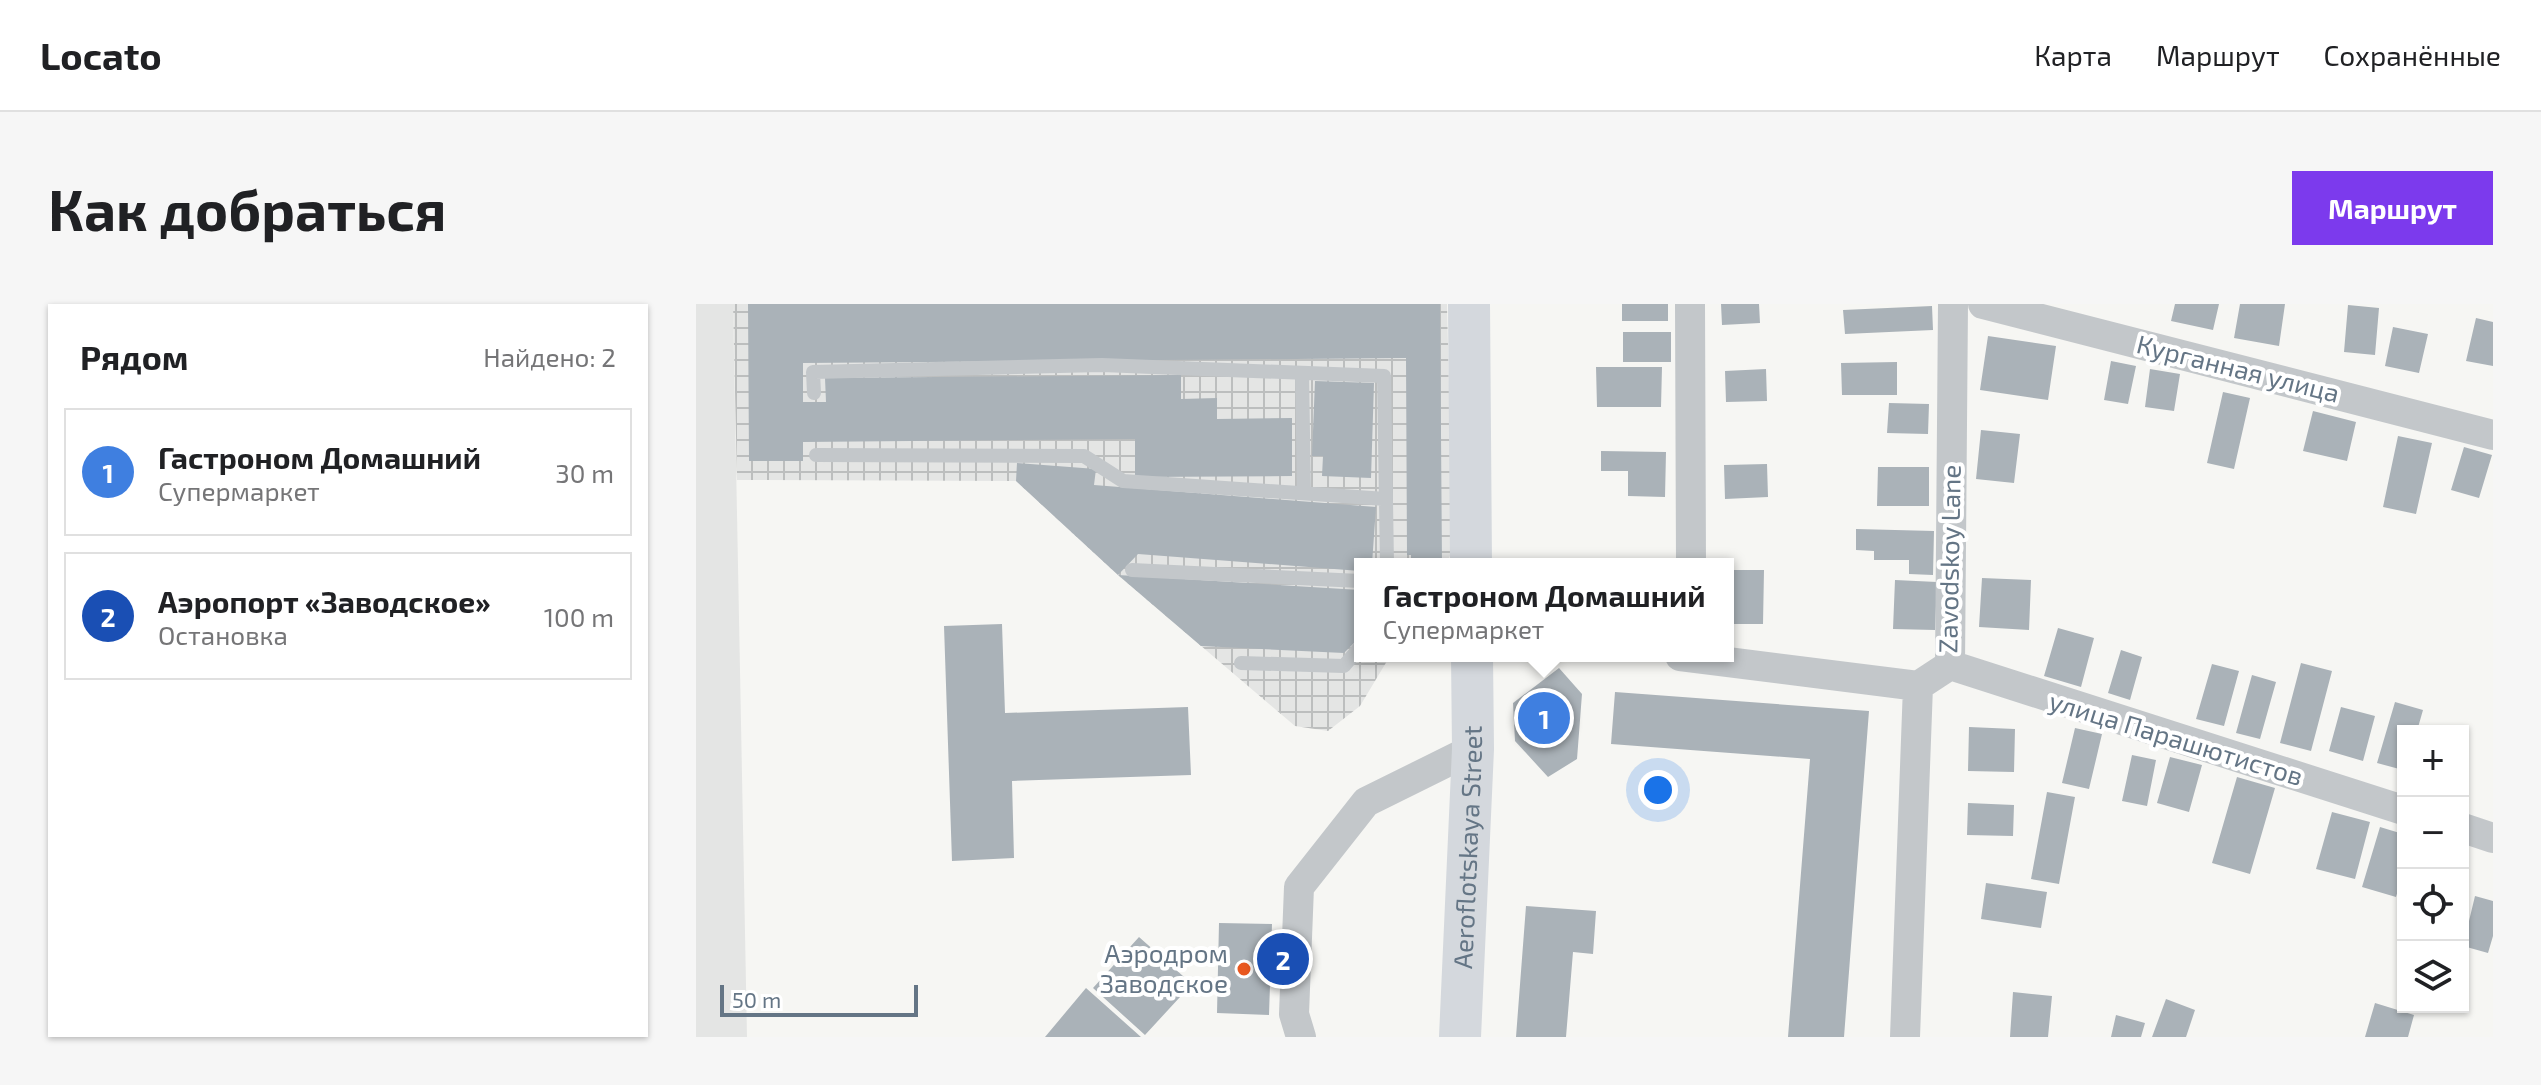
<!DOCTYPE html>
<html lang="ru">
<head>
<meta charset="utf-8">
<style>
	:root { --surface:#fff; --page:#f6f6f6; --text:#202124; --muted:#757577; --line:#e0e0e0; --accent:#7c3aed }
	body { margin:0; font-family:"Exo 2",sans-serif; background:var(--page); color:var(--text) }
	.controls { position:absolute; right:24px; bottom:24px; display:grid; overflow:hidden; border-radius:0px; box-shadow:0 2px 6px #0004 }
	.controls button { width:72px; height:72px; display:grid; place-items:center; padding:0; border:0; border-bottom:2px solid var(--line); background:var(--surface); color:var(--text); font:40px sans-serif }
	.scale { position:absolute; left:24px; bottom:20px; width:198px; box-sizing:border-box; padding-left:8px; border:4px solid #647585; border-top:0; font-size:22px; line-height:28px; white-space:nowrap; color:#647585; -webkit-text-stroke:6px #fff; paint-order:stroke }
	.you { position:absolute; left:962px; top:486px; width:28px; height:28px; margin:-20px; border:6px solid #fff; border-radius:50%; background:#1a73e8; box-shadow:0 0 0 12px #1a73e833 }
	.badge { display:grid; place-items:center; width:52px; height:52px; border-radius:50%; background:var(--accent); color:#fff; font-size:26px; font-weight:700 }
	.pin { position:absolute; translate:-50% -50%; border:4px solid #fff; box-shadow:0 2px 8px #0006 }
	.popup { position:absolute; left:658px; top:254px; width:380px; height:104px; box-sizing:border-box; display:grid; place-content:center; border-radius:0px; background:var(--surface); filter:drop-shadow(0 2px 6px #0005); font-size:26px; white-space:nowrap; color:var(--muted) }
	.popup b { font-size:30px; color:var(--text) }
	.popup::after { content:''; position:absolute; left:50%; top:100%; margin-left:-16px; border:16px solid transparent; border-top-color:var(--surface) }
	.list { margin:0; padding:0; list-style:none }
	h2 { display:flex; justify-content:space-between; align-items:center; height:104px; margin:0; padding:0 32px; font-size:34px }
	h2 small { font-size:26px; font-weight:400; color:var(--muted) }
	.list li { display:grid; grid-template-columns:52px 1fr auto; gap:24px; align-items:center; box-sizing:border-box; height:128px; margin:0 16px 16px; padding:0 16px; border:2px solid var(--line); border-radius:0px }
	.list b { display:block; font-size:30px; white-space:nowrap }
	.list p { margin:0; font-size:26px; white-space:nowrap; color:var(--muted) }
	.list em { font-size:26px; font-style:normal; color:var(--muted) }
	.icon { flex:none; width:44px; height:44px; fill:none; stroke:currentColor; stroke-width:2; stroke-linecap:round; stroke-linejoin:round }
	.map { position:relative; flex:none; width:1797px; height:733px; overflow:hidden; border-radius:0px }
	header { display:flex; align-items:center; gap:48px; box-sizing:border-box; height:112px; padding:0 40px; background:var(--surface); border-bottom:2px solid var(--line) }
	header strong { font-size:38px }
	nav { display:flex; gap:44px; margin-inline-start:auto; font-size:28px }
	.intro { display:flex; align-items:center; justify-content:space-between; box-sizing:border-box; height:192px; padding:0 48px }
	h1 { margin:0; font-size:56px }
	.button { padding:20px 36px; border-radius:0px; background:var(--accent); color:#fff; font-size:28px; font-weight:700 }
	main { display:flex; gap:48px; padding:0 48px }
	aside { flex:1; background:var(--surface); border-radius:0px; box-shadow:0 2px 6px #0004 }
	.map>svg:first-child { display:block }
	.built { fill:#e4e5e4 }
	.industrial { fill:url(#industrial-grid) }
	.building { fill:#aab2b8 }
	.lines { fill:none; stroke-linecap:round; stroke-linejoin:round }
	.lane { stroke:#c3c7ca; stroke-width:14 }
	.street { stroke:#c3c7ca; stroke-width:30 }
	.secondary { stroke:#d4d8dd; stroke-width:42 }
	.poi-dot { fill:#e95820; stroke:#fff; stroke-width:3 }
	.labels { text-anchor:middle; stroke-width:8; stroke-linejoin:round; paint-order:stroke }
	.street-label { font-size:26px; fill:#647585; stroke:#fff }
	.poi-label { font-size:26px; fill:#647585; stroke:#fff; text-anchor:end }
</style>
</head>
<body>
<header>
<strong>Locato</strong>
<nav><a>Карта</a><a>Маршрут</a><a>Сохранённые</a></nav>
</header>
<div class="intro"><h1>Как добраться</h1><a class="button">Маршрут</a></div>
<main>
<aside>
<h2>Рядом<small>Найдено: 2</small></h2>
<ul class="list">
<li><span class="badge" style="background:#3f7fe0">1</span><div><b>Гастроном Домашний</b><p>Супермаркет</p></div><em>30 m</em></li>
<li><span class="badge" style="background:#1a4fb4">2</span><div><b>Аэропорт «Заводское»</b><p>Остановка</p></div><em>100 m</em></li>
</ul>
</aside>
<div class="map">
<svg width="1797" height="733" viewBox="0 0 1797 733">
	<defs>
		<pattern id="industrial-grid" width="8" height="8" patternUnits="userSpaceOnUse" patternTransform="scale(2)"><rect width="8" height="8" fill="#e4e5e4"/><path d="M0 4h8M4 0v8" fill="none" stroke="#bcbebe"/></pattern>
	</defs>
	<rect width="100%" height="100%" fill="#f6f6f3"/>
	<path class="built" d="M0,0h37l14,733h-51z"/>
	<path class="industrial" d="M37,0h714l6,247 -8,13h-85v92h30l-30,50 -32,25 -33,-5 -177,-151 -102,-94 -279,-1z"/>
	<path class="building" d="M52,0h692l2,260h-31v-9h-4l-1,-197 -603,5v39h23l-1,-24 356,-3v24l36,-1v21l75,-1v58l-157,1v-38l-332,3v19h-54z
		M926,0h46v17h-46z
		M1025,0h38l1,19 -38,2z
		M1479,0h44l-6,26 -42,-9z
		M1544,0h45l-6,42 -45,-8z
		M1652,1l31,3 -4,47 -31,-3z
		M1236,2l1,24 -88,4 -2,-24z
		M1780,14l17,4v44l-27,-5z
		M1697,23l35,7 -9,39 -34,-7z
		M927,28h48v30h-48z
		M1292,32l68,10 -8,54 -68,-10z
		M1415,57l25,5 -8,38 -24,-4z
		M1201,58v33h-55l-1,-32z
		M900,63h66l-1,40h-64z
		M1070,65l1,32 -41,1 -1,-31z
		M1454,65l30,5 -6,37 -29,-4z
		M619,77l59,2 -3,95 -49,-2 1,-20h-11z
		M1527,88l27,6 -16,71 -27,-6z
		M1193,99l40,1 -1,30 -41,-1z
		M1617,107l43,11 -9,39 -44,-10z
		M1285,126l39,4 -6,49 -38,-4z
		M1702,132l34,7 -16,71 -33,-7z
		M1768,143l28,8 -13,43 -28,-8z
		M905,147l65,1 -1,45 -37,-1v-25h-27z
		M321,159l79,6 -2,16 282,22 -4,57h-12v7l-222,-17 -20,21 -102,-94z
		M1071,160l1,33 -43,2 -1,-34z
		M1182,163h51v39h-52z
		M1160,225l78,2 -1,44 -24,-1v-14h-35v-9l-18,-1z
		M1032,266h36l-1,54h-35z
		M422,271l242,15v47l-16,16 -143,-7z
		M1286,274l49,2 -2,50 -50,-3z
		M1199,276l42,2 -2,48 -42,-1z
		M306,320l3,89 183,-6 3,68 -179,6 2,77 -62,3 -8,-235z
		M1362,324l36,10 -13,49 -37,-11z
		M1425,346l21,7 -12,43 -22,-7z
		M1605,359l31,8 -21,80 -31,-8z
		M1516,360l27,7 -15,55 -28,-7z
		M863,364l23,26 -5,65 -29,18 -33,-36 -2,-38z
		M1556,371l24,7 -16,57 -24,-6z
		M919,388l254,19 -25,326h-56l22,-278 -199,-15z
		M1699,398l28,8 -6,21h-14v39l-26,-7z
		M1645,403l34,9 -12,45 -34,-10z
		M1273,423l46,2 -1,43 -46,-1z
		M1379,424l27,6 -13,55 -27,-6z
		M1436,451l24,5 -9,46 -25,-5z
		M1474,453l32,8 -13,47 -32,-9z
		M1541,473l38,11 -25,86 -38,-11z
		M1351,488l28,5 -16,87 -28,-5z
		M1272,499l46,2 -1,31 -46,-1z
		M1636,508l38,10 -15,57 -39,-10z
		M1684,523l23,7v39l-7,24 -34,-10z
		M1290,579l61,9 -6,36 -60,-9z
		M1779,592l18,5v35l-5,17 -25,-7z
		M830,602l70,5 -3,43 -20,-2 -7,85h-50z
		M523,619l53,1 -3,91 -52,-2z
		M443,633l53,47 -47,51 -52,-47z
		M390,684l55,49h-96z
		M1317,688l39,4 -4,41h-38z
		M1470,695l29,11 -9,27h-34z
		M1679,699l39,12 -6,22h-43z
		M1420,711l29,8 -4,14h-30z"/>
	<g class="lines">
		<path class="lane" d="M606,69l2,120
			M118,89l-1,-21 289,-7 282,11 3,188
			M120,151l268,1 39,25 263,18
			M436,266l228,11
			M545,359l103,3 16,-19"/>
		<path class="street" d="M994,0l1,260
			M1287,0l510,131
			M984,352l238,30
			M1254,361l453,145
			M1767,524l30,10
			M605,733l-7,-23 5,-127 67,-85 107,-53
			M1209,733l13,-351 32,-21 3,-361"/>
		<g class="secondary">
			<path d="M773,0l2,260"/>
			<path id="s1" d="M764,733l13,-288 -1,-93"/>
		</g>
	</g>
	<circle class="poi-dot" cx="548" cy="665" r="8"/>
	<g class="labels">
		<g class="street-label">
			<text transform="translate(1542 65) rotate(14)" y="9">Курганная улица</text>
			<text transform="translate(1254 255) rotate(-89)" y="9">Zavodskoy Lane</text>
			<text transform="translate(1480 435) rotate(17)" y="9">улица Парашютистов</text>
			<text dy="9" stroke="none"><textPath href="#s1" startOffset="190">Aeroflotskaya Street</textPath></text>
		</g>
		<g class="poi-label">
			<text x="532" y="659">Аэродром<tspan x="532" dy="30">Заводское</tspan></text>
		</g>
	</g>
</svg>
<div class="controls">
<button>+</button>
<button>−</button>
<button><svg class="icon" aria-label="locate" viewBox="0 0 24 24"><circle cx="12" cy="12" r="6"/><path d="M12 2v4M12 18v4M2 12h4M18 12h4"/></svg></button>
<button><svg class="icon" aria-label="layers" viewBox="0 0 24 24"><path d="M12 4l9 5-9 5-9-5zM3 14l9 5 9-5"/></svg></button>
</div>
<div class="scale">50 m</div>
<div class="you"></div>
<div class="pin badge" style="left:848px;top:414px;background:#3f7fe0">1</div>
<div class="popup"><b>Гастроном Домашний</b>Супермаркет</div>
<div class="pin badge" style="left:587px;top:655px;background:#1a4fb4">2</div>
</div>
</main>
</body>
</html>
